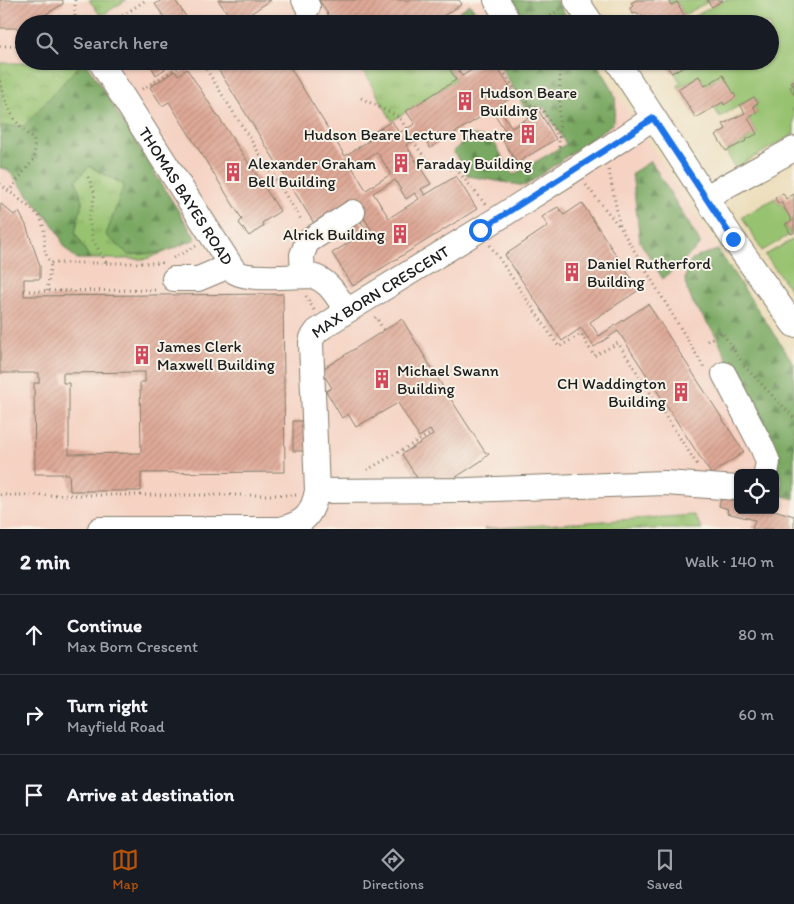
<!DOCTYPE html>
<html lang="en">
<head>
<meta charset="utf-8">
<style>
	:root { --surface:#171b24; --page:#242831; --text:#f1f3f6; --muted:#9ea1a6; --line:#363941; --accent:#b45309 }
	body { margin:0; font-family:Itim,sans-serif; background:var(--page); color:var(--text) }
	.controls { position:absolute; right:15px; bottom:15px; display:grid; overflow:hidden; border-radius:8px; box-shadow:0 1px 4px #0004 }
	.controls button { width:45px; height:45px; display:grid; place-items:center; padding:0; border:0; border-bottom:1px solid var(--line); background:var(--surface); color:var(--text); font:25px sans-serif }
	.stop { position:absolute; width:15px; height:15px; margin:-11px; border:4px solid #1a73e8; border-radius:50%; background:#fff }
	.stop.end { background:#1a73e8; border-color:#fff; box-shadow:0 1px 5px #0008 }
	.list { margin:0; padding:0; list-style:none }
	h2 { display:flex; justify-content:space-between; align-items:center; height:65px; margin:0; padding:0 20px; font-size:21px }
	h2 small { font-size:16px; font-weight:400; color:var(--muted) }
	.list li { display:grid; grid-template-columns:32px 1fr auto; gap:15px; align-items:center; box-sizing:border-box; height:80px; padding:0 20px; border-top:1px solid var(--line) }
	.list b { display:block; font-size:19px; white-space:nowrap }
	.list p { margin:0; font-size:16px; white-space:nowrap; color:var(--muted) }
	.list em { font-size:16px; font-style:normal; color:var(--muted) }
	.icon { flex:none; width:28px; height:28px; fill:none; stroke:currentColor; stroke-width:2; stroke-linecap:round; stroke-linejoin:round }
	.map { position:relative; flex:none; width:794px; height:529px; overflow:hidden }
	.search { position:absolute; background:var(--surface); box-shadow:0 1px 4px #0004; left:15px; right:15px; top:15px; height:55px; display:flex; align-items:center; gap:12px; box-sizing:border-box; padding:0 18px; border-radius:28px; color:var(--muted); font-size:19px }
	.sheet { height:305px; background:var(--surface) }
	nav { display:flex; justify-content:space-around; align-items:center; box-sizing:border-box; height:70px; border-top:1px solid var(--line); background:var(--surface); font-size:14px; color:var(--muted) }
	nav a { display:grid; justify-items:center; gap:2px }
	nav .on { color:var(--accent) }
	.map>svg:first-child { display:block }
	.built { fill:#f5d2c2; fill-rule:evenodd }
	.grass { fill:url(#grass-tufts); stroke:#5a6f46 }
	.forest { fill:url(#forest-firs); stroke:#4a623f }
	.park { fill:url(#park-crowns); stroke:#5a6f46 }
	.garden { fill:#97c26f; stroke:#5a6f46 }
	.building { fill:url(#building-hatch); fill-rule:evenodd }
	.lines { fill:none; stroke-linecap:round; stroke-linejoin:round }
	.minor-casing { stroke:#847c6b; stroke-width:26 }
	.path { stroke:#847c6b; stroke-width:3; stroke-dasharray:1 4; stroke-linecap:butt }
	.minor { stroke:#fff; stroke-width:24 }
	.route { stroke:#1a73e8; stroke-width:6 }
	.labels { text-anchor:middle; stroke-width:4; stroke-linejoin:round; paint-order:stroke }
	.poi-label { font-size:16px; fill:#1c1c1c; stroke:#f7f3e8; text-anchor:start }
	.street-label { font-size:16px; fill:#1c1c1c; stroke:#f7f3e8 }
</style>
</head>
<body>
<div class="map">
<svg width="794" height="529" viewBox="0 0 794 529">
	<defs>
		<pattern id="grass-tufts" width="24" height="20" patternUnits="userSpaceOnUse" patternTransform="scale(1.25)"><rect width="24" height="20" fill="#97c26f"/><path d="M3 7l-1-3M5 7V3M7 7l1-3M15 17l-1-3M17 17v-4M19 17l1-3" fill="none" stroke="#82a660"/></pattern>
		<pattern id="forest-firs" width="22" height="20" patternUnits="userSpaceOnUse" patternTransform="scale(1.25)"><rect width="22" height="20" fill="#79a862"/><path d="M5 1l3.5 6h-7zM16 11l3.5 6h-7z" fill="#628850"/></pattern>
		<pattern id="park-crowns" width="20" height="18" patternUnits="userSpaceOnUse" patternTransform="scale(1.25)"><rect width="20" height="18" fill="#97c26f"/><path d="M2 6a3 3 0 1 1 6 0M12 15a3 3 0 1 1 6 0" fill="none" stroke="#82a660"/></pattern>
		<pattern id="building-hatch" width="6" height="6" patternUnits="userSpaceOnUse" patternTransform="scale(1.25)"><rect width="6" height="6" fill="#dea896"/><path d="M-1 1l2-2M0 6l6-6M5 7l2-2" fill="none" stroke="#be9081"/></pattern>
	</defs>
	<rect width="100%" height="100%" fill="#f7f3e8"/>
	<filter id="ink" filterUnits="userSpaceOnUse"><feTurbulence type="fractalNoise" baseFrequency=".02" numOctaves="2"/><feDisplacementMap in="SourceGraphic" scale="10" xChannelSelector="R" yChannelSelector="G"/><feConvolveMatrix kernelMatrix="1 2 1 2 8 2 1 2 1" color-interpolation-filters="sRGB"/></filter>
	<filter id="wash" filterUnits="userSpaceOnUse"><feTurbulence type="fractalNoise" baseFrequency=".0096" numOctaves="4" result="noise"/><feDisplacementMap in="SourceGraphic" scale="20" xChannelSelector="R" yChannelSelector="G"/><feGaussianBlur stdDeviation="1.12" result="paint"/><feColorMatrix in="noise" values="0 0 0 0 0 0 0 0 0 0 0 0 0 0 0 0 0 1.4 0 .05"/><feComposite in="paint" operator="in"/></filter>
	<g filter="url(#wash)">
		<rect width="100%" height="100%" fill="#ecddba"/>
		<path class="built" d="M0,0h557l15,24h-548v37h572l198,306v162h-92l-8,-14 -210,14h-484zM738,473h37v37h-37z"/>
		<path class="grass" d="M89,0h37l-25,16z
			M368,61h76l12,19 -64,41 -31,-55z
			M89,166l35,19 5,70 36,-3 -19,7h-56l-15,-26 7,-31 -6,-22z
			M694,515l8,14h-218z"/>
		<path class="forest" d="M512,0h44l15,24h-62l13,-6z
			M470,4l15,20h-44z
			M83,61h2l111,178 -31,13 -36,3 -23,-20 18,-50 -35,-19 -13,14 6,22 -7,31 15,26h-14l-11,-11 -8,-18 -50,-61 -7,-1v-42l24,-1z
			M497,61h98c15,24 27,34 17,63l-87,62 -57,-10 -15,-25 19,-16 20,4 21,36 53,-31 -23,-38 -17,4z
			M651,161l50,83 -38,35 -23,-37 -8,-69z
			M718,250l76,114v135l-15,-4 3,-14 -13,-35 -54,-112 -22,-31 -6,-14 -2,-10 2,-10 5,-9 9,-5z"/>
		<path class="park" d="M32,61h51l-59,65h-24v-63h29z"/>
		<path class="garden" d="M668,0h39l1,2 -24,13 -7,-13 -6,3z
			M723,0h71v80l-1,5 -3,2 4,8v13l-2,1 2,3v22l-59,34 -9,-17 20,-10 -1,-1 12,-6 -9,-16 9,-5 -4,-7 5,-3 -4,-6 -34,20 -6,-9 9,-6 1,2 -1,-29 -18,11 -6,-10 -20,12 -1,-3 3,-2 -7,-11 18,-11h78v-37h-88z
			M775,198l3,6 3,-2 11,19 -7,4 6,9 -29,17 -20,-34z
			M794,239v52l-2,1 -27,-37z"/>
		<g id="blocks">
			<path class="building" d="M0,0h63v4l-33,20h-6v4h-24z
				M162,0h13l16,24h-30l5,-4 -11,-16z
				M218,0h53l-36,24z
				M319,0h140l3,4 -31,20h-97z
				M636,0h32l3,5 6,-3 7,13 -15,9h-29l5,-3 -4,-7 -3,1 -2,-2 -3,1 -3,-6 3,-2 -2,-3z
				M707,0h16l-11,7z
				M148,61h29l-21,14z
				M213,61h73l59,95 25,-16 -2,-4 24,-15 7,12 16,-9 -9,-13 50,-31 -11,-19h8l9,15 24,-15h7l22,34 -17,11 14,22 27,-17 17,28 -39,24 -17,-27 6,-4 -14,-22 -62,38 -8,-13 -16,10 25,39 -10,5 4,6 31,-19 21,33 -124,77 -21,-33 39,-24 -15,-24 -39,23zM377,152l14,22 -25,16 -14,-23zM395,180l11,19 9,-6 4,6 -30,19 -16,-25z
				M671,61h21l-20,12 -6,-7 1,-2z
				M187,69l93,142 -18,12 2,3 -15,10 -10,-13 3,-4 -73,-117 -7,4 -12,-19 25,-16 3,4z
				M723,75l13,22 -12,8 -1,-3 -27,16 -18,-29 21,-13 6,10z
				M794,80v15l-4,-8 3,-2 -2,-3z
				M754,97l4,6 -5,3 4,7 -9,5 9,16 -12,6 1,1 -20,10 -10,-16 10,-6 -3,-5 22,-11 -5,-8z
				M783,193l3,6 8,-5v39l-3,1 -6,-10 7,-3 -11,-19 -3,2 -3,-6z
				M0,203l14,12 5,-3 7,13 14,41v13h-16v17l259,-2 2,178 -144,1v18h-71l-1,-17h-34l-1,-91h5v-10h-39zM145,372v10h-5l1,71 -72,1v-71h-6v-10z
				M582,203l57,87 -49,32 9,14 49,-32 96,148 -33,22 -93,-143 -24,16 -13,-19 -19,13 -57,-86 43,-29 -6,-9 9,-6 7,-4 6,8z
				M358,217l7,11 -13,9 -7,-11z
				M402,319l41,68 42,65 4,2 -8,7 -31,20h-31l-17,-27 31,-19 -3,-5 -11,7 -21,-34 -42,24 -8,-13 -6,4 -16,-27 6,-3 -11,-18z
				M293,421h14v30h-14z
				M723,491l15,4v15h36l20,6v13h-42l3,-9 -28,-7 1,-4 -9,-3z"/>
		</g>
	</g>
	<g filter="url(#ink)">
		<use href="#blocks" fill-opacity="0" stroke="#847c6b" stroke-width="1"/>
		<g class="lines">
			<g class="minor-casing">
				<g id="minor">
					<path d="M304,0l4,7"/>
					<path d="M496,0l14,24"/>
					<path d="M576,0l16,24"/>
					<path id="s1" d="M100,61l135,211c15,9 57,4 77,4 17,4 25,21 35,35"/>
					<path d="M617,61l116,178 61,86"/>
					<path d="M706,197l88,-48"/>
					<path d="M303,276l-1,-21 5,-13 46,-30"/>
					<path d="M174,279h24l31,-13"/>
					<path d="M724,374l38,73 6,15 -2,11"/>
					<path d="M317,491l150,-1 198,-7 73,5"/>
					<path id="s2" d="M100,529h181c24,-6 31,-14 36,-38l-6,-148 1,-5 5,-7 30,-20 150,-92 108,-69 48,-32"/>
				</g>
			</g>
			<path class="path" d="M75,21v-21
				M70,24l5,-3 1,3
				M110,24l36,-24
				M255,24l7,-5 12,5
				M538,24l23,-15
				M560,24v-10
				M0,46h24
				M201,61l101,160
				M498,61c11,19 21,43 44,48l18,30
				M560,61l-1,89 4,4
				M459,72l19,-11
				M0,81c8,27 12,41 34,59l1,18 -26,33
				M142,89l47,-28
				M361,98l38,19 8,12
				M413,141l17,24 27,5 29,35
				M609,170l11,57 85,142
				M88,177l7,17 -6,26 4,20 13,23
				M0,184c8,7 35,26 40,34 9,15 -1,31 11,45h112
				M586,185l32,40
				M490,245l69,102 22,-13 13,22 24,-13 80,123
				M173,258l23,-12
				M24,291l134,-1
				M47,291l4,-28
				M306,296l8,14
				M375,318l1,-1 8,14
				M707,341l15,-9 19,29
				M744,366l50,52
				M367,470l65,-37
				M0,495h297"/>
			<use href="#minor" class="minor"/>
		</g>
	</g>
	<g class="lines" filter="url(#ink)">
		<path class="route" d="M480,230l125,-80 48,-32 80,121"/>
	</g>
	<defs>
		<g id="building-bare" transform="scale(1.5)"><path d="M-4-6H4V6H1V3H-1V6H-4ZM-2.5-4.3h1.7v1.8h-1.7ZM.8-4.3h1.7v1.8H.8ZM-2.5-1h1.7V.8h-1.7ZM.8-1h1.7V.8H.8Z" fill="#d1495b" stroke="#f7f3e8" stroke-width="2.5" paint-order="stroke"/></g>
	</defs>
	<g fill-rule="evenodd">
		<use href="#building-bare" x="465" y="101"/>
		<use href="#building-bare" x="528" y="134"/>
		<use href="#building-bare" x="401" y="163"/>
		<use href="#building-bare" x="233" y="172"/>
		<use href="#building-bare" x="400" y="234"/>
		<use href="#building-bare" x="572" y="272"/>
		<use href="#building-bare" x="142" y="355"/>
		<use href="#building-bare" x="382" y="379"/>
		<use href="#building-bare" x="681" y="392"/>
	</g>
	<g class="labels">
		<g class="poi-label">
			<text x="480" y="98">Hudson Beare<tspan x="480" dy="18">Building</tspan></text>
			<text x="513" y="140" text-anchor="end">Hudson Beare Lecture Theatre</text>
			<text x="248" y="169">Alexander Graham<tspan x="248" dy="18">Bell Building</tspan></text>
			<text x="416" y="169">Faraday Building</text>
			<text x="385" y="240" text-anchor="end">Alrick Building</text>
			<text x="587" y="269">Daniel Rutherford<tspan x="587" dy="18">Building</tspan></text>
			<text x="157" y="352">James Clerk<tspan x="157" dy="18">Maxwell Building</tspan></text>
			<text x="397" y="376">Michael Swann<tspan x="397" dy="18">Building</tspan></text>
			<text x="666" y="389" text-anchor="end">CH Waddington<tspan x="666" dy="18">Building</tspan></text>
		</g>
		<g class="street-label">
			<text dy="6" stroke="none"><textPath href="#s1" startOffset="160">THOMAS BAYES ROAD</textPath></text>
			<text dy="6" stroke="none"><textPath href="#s2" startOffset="474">MAX BORN CRESCENT</textPath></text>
		</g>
	</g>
</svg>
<div class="controls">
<button><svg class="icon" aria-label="locate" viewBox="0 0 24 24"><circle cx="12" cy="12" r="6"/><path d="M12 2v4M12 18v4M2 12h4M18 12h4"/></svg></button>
</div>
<div class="stop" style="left:480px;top:230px"></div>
<div class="stop end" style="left:733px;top:239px"></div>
<div class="search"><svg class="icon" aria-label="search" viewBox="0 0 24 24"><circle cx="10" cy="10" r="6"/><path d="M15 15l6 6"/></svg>Search here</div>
</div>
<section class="sheet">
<h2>2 min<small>Walk · 140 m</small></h2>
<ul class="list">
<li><svg class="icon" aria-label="ahead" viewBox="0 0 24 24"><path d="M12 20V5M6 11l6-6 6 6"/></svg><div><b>Continue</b><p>Max Born Crescent</p></div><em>80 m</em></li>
<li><svg class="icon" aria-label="right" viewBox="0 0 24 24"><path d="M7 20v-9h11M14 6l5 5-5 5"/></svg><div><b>Turn right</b><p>Mayfield Road</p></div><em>60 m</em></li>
<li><svg class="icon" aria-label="arrive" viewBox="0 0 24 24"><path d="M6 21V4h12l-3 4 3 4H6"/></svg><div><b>Arrive at destination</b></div></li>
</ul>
</section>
<nav>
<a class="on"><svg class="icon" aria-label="map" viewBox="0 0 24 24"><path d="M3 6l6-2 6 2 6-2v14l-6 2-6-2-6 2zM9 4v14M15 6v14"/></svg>Map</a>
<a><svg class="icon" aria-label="directions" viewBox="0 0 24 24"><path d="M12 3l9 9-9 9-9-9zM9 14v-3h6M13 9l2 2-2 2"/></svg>Directions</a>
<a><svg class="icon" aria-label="saved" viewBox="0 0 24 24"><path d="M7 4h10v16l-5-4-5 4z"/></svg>Saved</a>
</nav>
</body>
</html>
